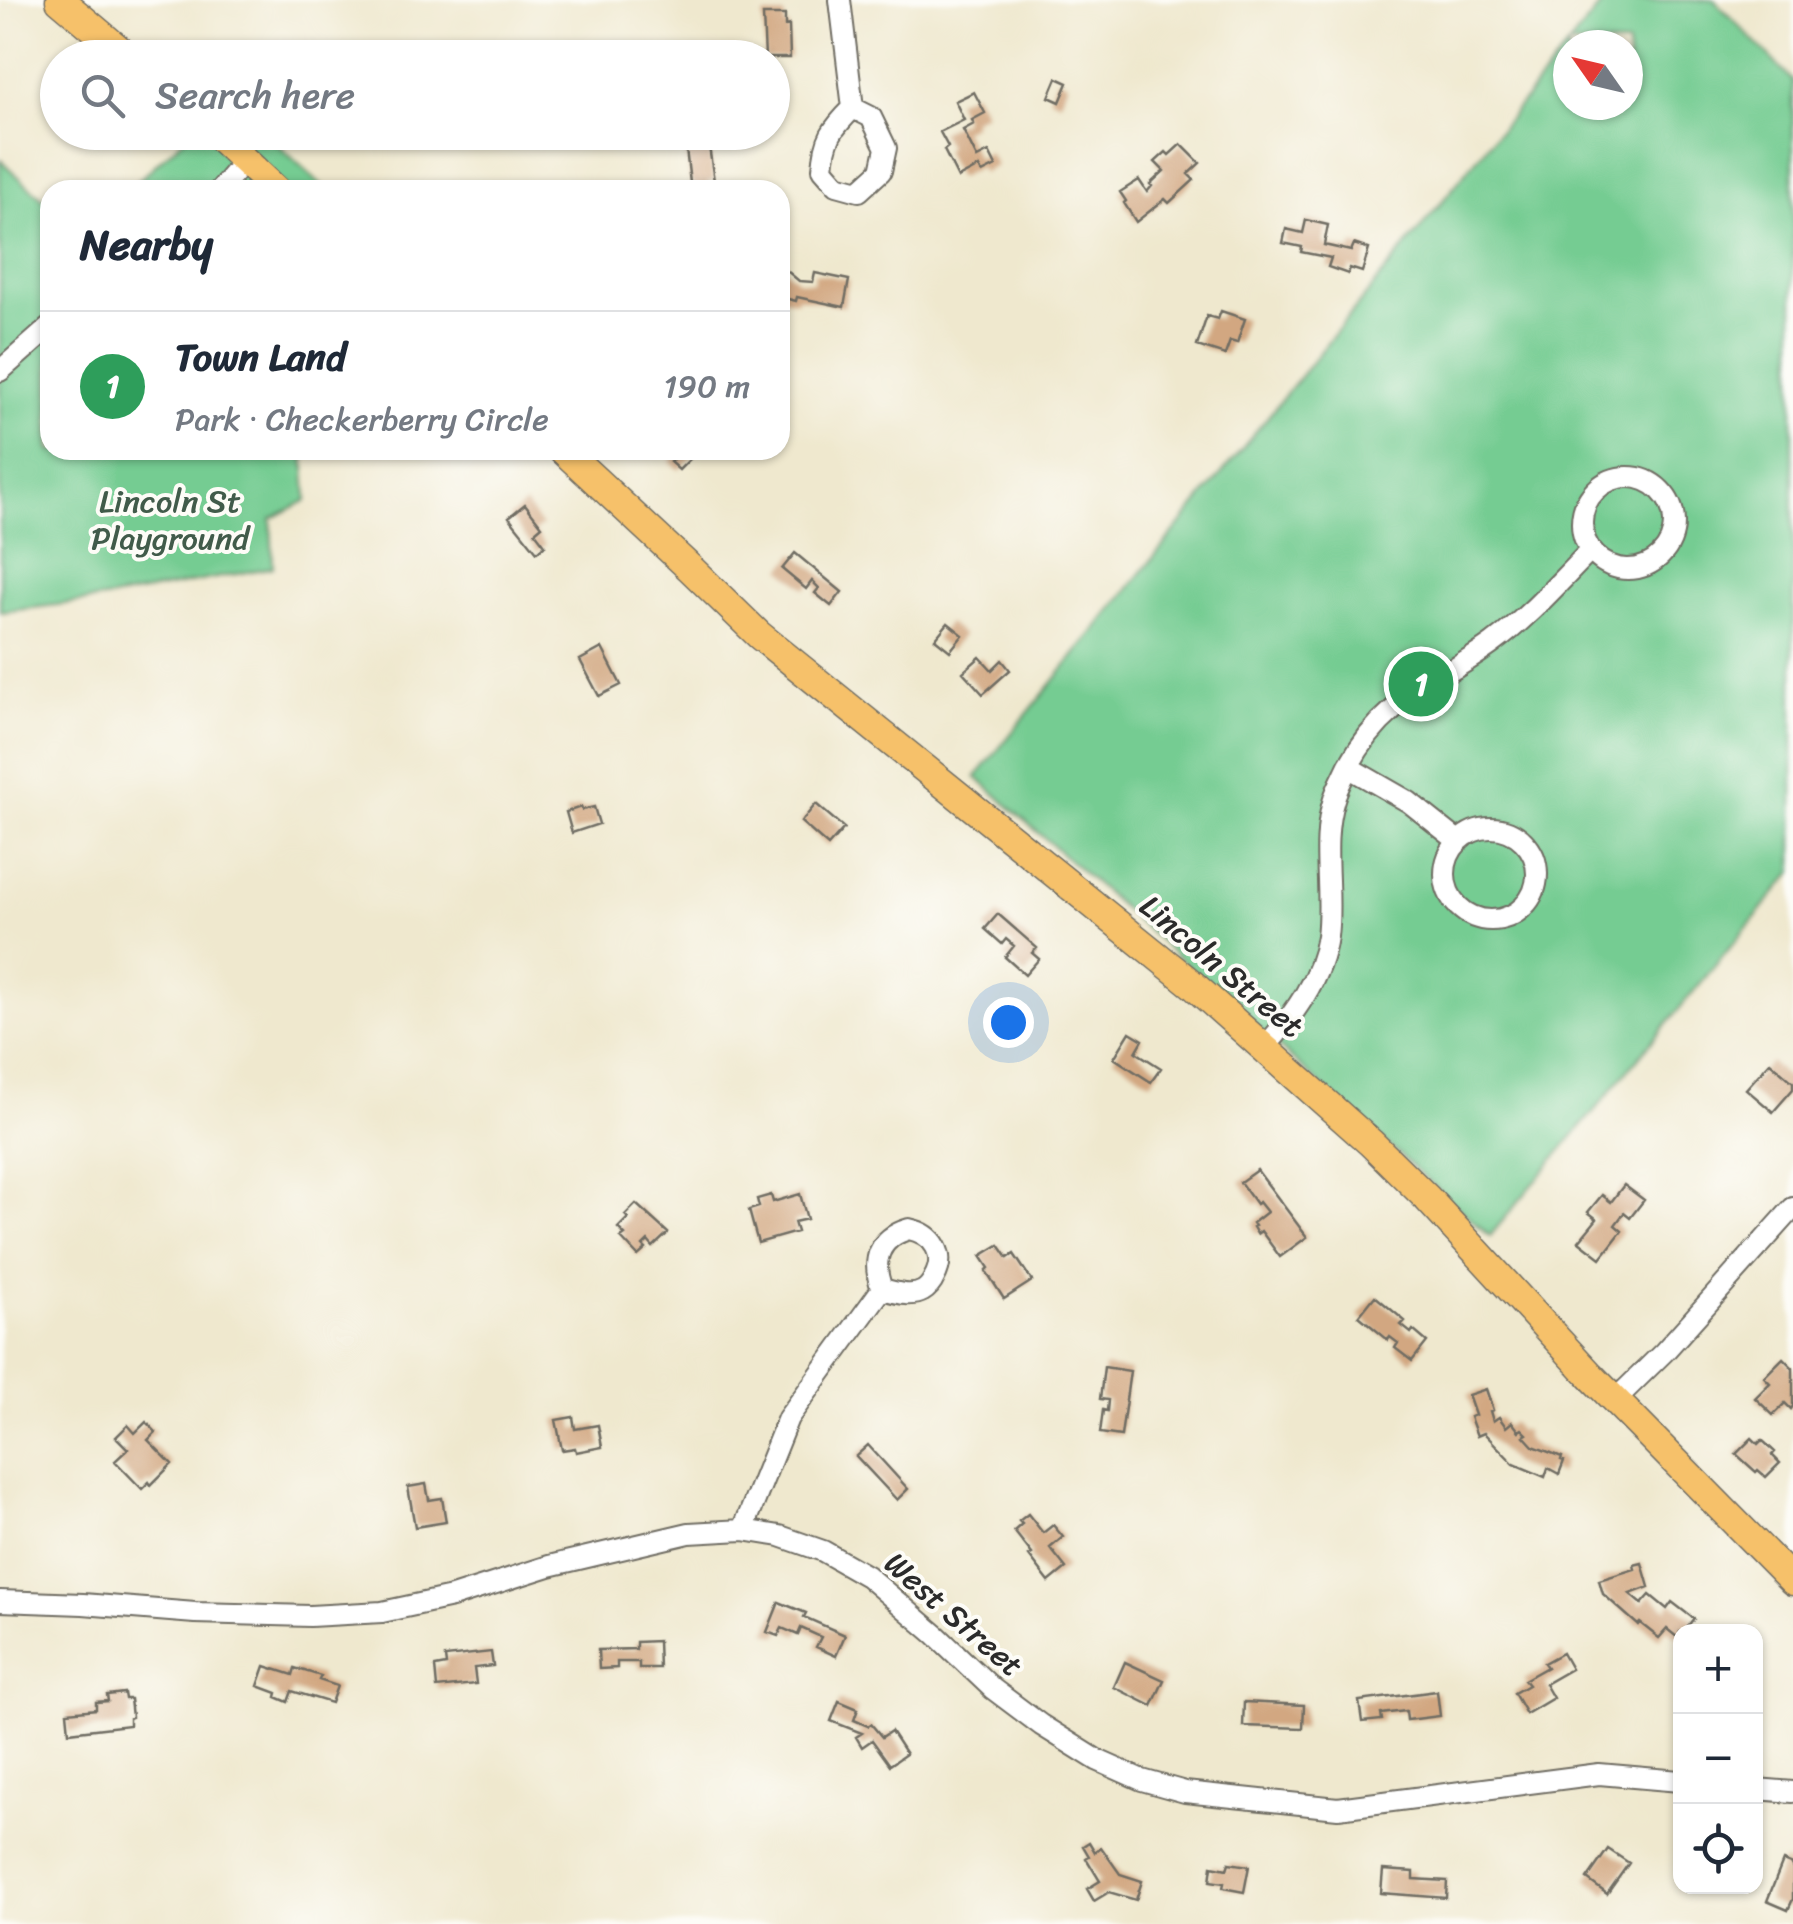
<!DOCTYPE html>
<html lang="en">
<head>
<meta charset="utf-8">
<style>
	:root { --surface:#fff; --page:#f2f2f3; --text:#1f2937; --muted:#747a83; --line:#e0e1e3; --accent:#db2777 }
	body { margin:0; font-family:Sriracha,sans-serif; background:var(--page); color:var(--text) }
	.controls { position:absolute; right:30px; bottom:30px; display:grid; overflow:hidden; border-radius:20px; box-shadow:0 2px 8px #0004 }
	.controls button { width:90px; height:90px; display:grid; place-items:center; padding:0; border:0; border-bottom:2px solid var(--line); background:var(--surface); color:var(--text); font:50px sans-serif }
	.compass { position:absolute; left:1553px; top:30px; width:90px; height:90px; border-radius:50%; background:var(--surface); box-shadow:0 2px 8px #0004; rotate:304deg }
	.you { position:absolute; left:1008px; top:1022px; width:35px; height:35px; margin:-25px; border:8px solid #fff; border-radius:50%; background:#1a73e8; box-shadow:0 0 0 15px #1a73e833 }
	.badge { display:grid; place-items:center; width:65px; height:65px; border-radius:50%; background:var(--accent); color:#fff; font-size:32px; font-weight:700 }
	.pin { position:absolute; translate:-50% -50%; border:5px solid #fff; box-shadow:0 2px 10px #0006 }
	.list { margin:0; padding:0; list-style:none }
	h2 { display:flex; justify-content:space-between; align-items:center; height:130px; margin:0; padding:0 40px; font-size:42px }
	h2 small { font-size:32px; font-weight:400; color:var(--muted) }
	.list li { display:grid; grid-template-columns:65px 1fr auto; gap:30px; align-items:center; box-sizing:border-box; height:150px; padding:0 40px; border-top:2px solid var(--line) }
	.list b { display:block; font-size:38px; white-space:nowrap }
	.list p { margin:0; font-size:32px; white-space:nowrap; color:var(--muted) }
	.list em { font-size:32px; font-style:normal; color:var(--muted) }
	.icon { flex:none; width:55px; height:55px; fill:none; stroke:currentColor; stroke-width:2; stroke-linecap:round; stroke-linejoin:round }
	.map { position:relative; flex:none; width:1793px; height:1924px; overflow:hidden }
	.search { position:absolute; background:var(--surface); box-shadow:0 2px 8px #0004; left:40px; top:40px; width:750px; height:110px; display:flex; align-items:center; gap:25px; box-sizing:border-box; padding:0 35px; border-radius:55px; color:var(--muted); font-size:38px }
	.panel { position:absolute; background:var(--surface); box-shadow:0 2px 8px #0004; left:40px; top:180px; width:750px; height:280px; border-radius:30px }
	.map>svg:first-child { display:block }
	.green { fill:#74cc92; stroke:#507c5e; stroke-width:2.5 }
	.building { fill:#d2a781 }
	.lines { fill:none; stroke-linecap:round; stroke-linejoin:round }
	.minor-casing { stroke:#706d64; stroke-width:24 }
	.major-casing { stroke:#706d64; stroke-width:31 }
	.minor { stroke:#fff; stroke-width:20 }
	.major { stroke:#f6c16b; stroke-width:28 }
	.labels { text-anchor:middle; stroke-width:8; stroke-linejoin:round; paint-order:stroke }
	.park-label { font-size:32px; fill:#415b4a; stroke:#fdfcf7 }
	.street-label { font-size:32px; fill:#2b2b2b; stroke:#fdfcf7 }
</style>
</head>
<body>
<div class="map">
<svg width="1793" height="1924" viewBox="0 0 1793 1924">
	<rect width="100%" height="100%" fill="#fdfcf7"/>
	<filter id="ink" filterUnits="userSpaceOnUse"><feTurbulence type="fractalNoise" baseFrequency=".01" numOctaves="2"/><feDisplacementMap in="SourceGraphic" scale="20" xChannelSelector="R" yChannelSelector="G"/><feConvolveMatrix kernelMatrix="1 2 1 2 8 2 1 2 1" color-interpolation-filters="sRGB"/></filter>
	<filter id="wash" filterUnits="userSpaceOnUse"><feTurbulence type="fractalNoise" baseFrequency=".0048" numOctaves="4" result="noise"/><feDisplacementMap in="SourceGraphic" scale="40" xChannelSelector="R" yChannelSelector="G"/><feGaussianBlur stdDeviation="2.25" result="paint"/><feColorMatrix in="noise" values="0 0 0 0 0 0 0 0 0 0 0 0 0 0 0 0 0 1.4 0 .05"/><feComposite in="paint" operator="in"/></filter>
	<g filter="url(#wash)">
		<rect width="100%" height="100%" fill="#efe8ce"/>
		<path class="green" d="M1605,0h109l79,81v791l-303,364 -514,-459 592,-731v59h60v-60h-59z
			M191,132l74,1 62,57h-199z
			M0,160l50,45v245h254l3,50 -36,19 2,48 -161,31 -112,14z"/>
		<g id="blocks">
			<path class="building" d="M763,15h22v11l4,-1 1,33h-25z
				M1057,78l11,5 -8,19 -11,-5z
				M974,92l11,21 -13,7 2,4 -11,6 14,28 12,-6 7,14 -14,7 -3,-6 -21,11 -14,-28 4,-3 -8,-15 24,-12 -9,-19z
				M1181,144l19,19 -12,11 6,6 -25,23 -4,-4 -29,23 -12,-19 2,-2 -6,-9 19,-12 8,12 5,-6 -2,-2 14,-13 -9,-9 11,-10 3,3z
				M709,146l5,35h-6l1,9h-14l-1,-7h-4l-4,-34z
				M1306,220l22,5 -4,20 27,6 3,-7 15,5 -7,23 -12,-4 -2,6 -20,-7 3,-9 -30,-6 1,-5 -19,-4 3,-14 17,4z
				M780,265l19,16 14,1 2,-9 34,7 -5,27 -47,-10 -1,4 -16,-4z
				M1221,311l24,8 -8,24 -7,-2 -5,14 -28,-9 10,-30 11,3z
				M665,450h28l3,3 -17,17 -9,-8 4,-4z
				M525,504l17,22 -7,6 10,13 -8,7 -28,-35z
				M795,553l47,39 -11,14 -16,-13 4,-5 -7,-7 -6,8 -24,-20z
				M948,623l15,12 -13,16 -15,-12z
				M602,648l19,37 -22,11 -19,-36z
				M980,657l12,13 10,-10 8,10 -27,24 -20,-22z
				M816,804l28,24 -16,18 -27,-24z
				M581,807l1,3 12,-3 5,17 -27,9 -6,-21z
				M998,914l39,34 -5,5 7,6 -14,16 -20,-18 9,-11 -8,-7 -4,5 -17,-15z
				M1130,1032l13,8 -7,12 25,16 -10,14 -37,-24z
				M1770,1062l23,20v7l-20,23 -27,-23z
				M1257,1170l50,67 -27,20 -19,-26 -4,3 -4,-7 2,-1 -2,-3 14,-11 -8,-10 -3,2 -16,-22z
				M1624,1185l20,15 -14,18 -6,-5 -9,12 7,6 -21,27 -22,-17 18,-22 -9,-7 14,-17 9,7z
				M800,1194l7,25 -13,3 3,10 -39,11 -9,-33 10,-3 -2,-8 14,-4 2,7z
				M636,1204l32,29 -15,14 -5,-6 -5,5 3,3 -8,7 -17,-18 4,-3 -7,-7 10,-10 -3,-3z
				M999,1245l9,13 6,-4 18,27 -28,18 -18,-28 3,-3 -8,-12z
				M1375,1296l30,25 -4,4 10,8 2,-3 14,12 -15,19 -17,-13 3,-5 -8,-6 -2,3 -29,-24z
				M1783,1358l10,10v38l-2,3 -6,-6 -12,12 -18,-17 15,-15 -6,-6z
				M1104,1367l26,4 -9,65 -21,-3 3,-23 4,1 1,-11 -8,-1z
				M1486,1389l7,21 -3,1 3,10 6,-4 7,10 6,-5 7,9 3,-2 5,5 -3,2 9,10 29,11 -1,3 3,1 -5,13 -11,-6 -3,9 -31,-13 -30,-31 -7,3 -7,-19 5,-2 -7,-20z
				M573,1417l2,12 23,-4 4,22 -26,5 -1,-4 -13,2 -6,-30z
				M146,1422l10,10 -8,8 24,24 -21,21 -2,-3 -7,7 -27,-28 13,-12 -12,-12 12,-12 7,8z
				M1752,1438l6,6 4,-4 13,12 -3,3 8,8 -14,14 -8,-7 -2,2 -20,-18z
				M868,1445l40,44 -11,11 -41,-44z
				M426,1484l3,16 13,-2 4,24 -31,5 -7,-40z
				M1028,1514l15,19 10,-8 10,12 -13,11 16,20 -17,14 -20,-26 3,-2 -18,-23 8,-7 -3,-3z
				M1642,1563l7,24 -19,7 12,10 8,-9 17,14 5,-7 22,17 -10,13h-4l-2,6 -11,-9 -8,9 -19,-15 -2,2 -35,-31 -4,-14 36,-11 -1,-4z
				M779,1602l27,11 -2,4 41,18 -9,21 -20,-9 5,-10 -20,-9 -3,7 -16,-7 -4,8 -11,-4z
				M658,1641l1,27h-20v-6h-22v6l-18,1 -1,-19 38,-1v-7z
				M491,1652l2,14 -19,2 2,16 -39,4 -2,-21 11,-2 -1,-8z
				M1562,1653l9,16 -26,15 8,14 -27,16 -12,-21 14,-8 -4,-5 23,-13 -3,-4z
				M1125,1662l39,18 -12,26 -38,-19z
				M265,1666l28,9 2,-7 26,8 -2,4 18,6 -6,17 -39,-12 -4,11 -12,-5 1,-4 -19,-7z
				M1437,1691l3,25 -33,4 -1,-9 -25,3 1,6 -20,2 -3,-21z
				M124,1693l1,6h5l2,18 -3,1v7l-60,7 -2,-20 29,-3v-7l12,-1 -1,-6z
				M839,1701l19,8 -4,11 14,6 3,-2 11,13 9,-6 15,23 -16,11 -18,-25 -10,7 -6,-10 6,-4 -31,-12z
				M1244,1702l60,3 -1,23 -60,-2z
				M1089,1842l6,10 6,-5 19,27 22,7 -6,19 -27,-8 -15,9 -7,-12 13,-8 -14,-23 3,-2 -6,-10z
				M1608,1849l21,14 -22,31 -20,-15z
				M1783,1861l10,4v34l-5,11 -21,-9z
				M1229,1863l20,3 -5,26 -21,-4 1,-5 -14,-2 2,-15 15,3z
				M1383,1870l31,2v7l33,2 -1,17 -65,-5z"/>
		</g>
	</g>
	<g filter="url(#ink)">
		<use href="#blocks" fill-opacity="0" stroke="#706d64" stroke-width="2.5"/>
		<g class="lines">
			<g class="minor-casing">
				<path id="minor" d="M840,0l13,108
					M853,108l18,9 15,31 -5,23 -22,20 -22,-6 -14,-16c2,-31 9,-40 30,-61z
					M220,190l24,-29
					M0,371l50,-44
					M1582 523a46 46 0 1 1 92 0a46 46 0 1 1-92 0Z
					M1348,767l61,35 49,39
					M1445 874a46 46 0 1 1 92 0a46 46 0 1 1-92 0Z
					M1265,1047c28,-31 56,-68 62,-111 6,-45 -7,-93 7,-137 3,-11 10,-23 15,-34 37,-68 85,-79 143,-121 37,-27 67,-62 99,-94
					M1615,1400l49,-48 129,-144
					M743,1530l45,-112 94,-129c13,3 29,9 41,2 4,-2 9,-8 11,-13 13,-23 0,-44 -25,-49 -31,9 -38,32 -27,60
					M0,1601l83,3 112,9 115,3 72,-4 70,-15 97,-31 140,-33 54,-3 37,6 43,15 44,25 69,59 57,54 48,36 56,35 45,20 43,12 153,16 261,-34 81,7
					M1756,1789l37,3"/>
			</g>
			<g class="major-casing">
				<path id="major" d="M60,0l69,58
					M214,132l62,58
					M563,450l128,119 68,66 433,349 179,159 56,55 163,177 203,206"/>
			</g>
			<use href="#minor" class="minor"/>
			<use href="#major" class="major"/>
		</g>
	</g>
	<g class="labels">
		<g class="park-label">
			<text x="170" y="512">Lincoln St<tspan x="170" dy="37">Playground</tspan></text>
		</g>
		<g class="street-label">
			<text transform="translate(1222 966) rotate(40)" y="11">Lincoln Street</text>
			<text transform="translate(954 1614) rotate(41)" y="11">West Street</text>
		</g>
	</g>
</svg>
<div class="controls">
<button>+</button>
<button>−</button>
<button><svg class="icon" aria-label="locate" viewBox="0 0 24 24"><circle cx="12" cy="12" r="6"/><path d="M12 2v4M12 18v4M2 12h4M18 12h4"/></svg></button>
</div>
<svg class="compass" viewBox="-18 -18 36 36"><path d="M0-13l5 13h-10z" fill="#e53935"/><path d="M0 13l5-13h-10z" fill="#747a83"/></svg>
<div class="you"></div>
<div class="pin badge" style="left:1421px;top:684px;background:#2e9e5b">1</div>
<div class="search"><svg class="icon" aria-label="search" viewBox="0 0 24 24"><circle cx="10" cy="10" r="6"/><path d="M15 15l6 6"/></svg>Search here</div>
<section class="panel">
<h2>Nearby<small></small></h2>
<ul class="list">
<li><span class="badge" style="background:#2e9e5b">1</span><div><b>Town Land</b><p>Park · Checkerberry Circle</p></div><em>190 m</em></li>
</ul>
</section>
</div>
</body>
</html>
